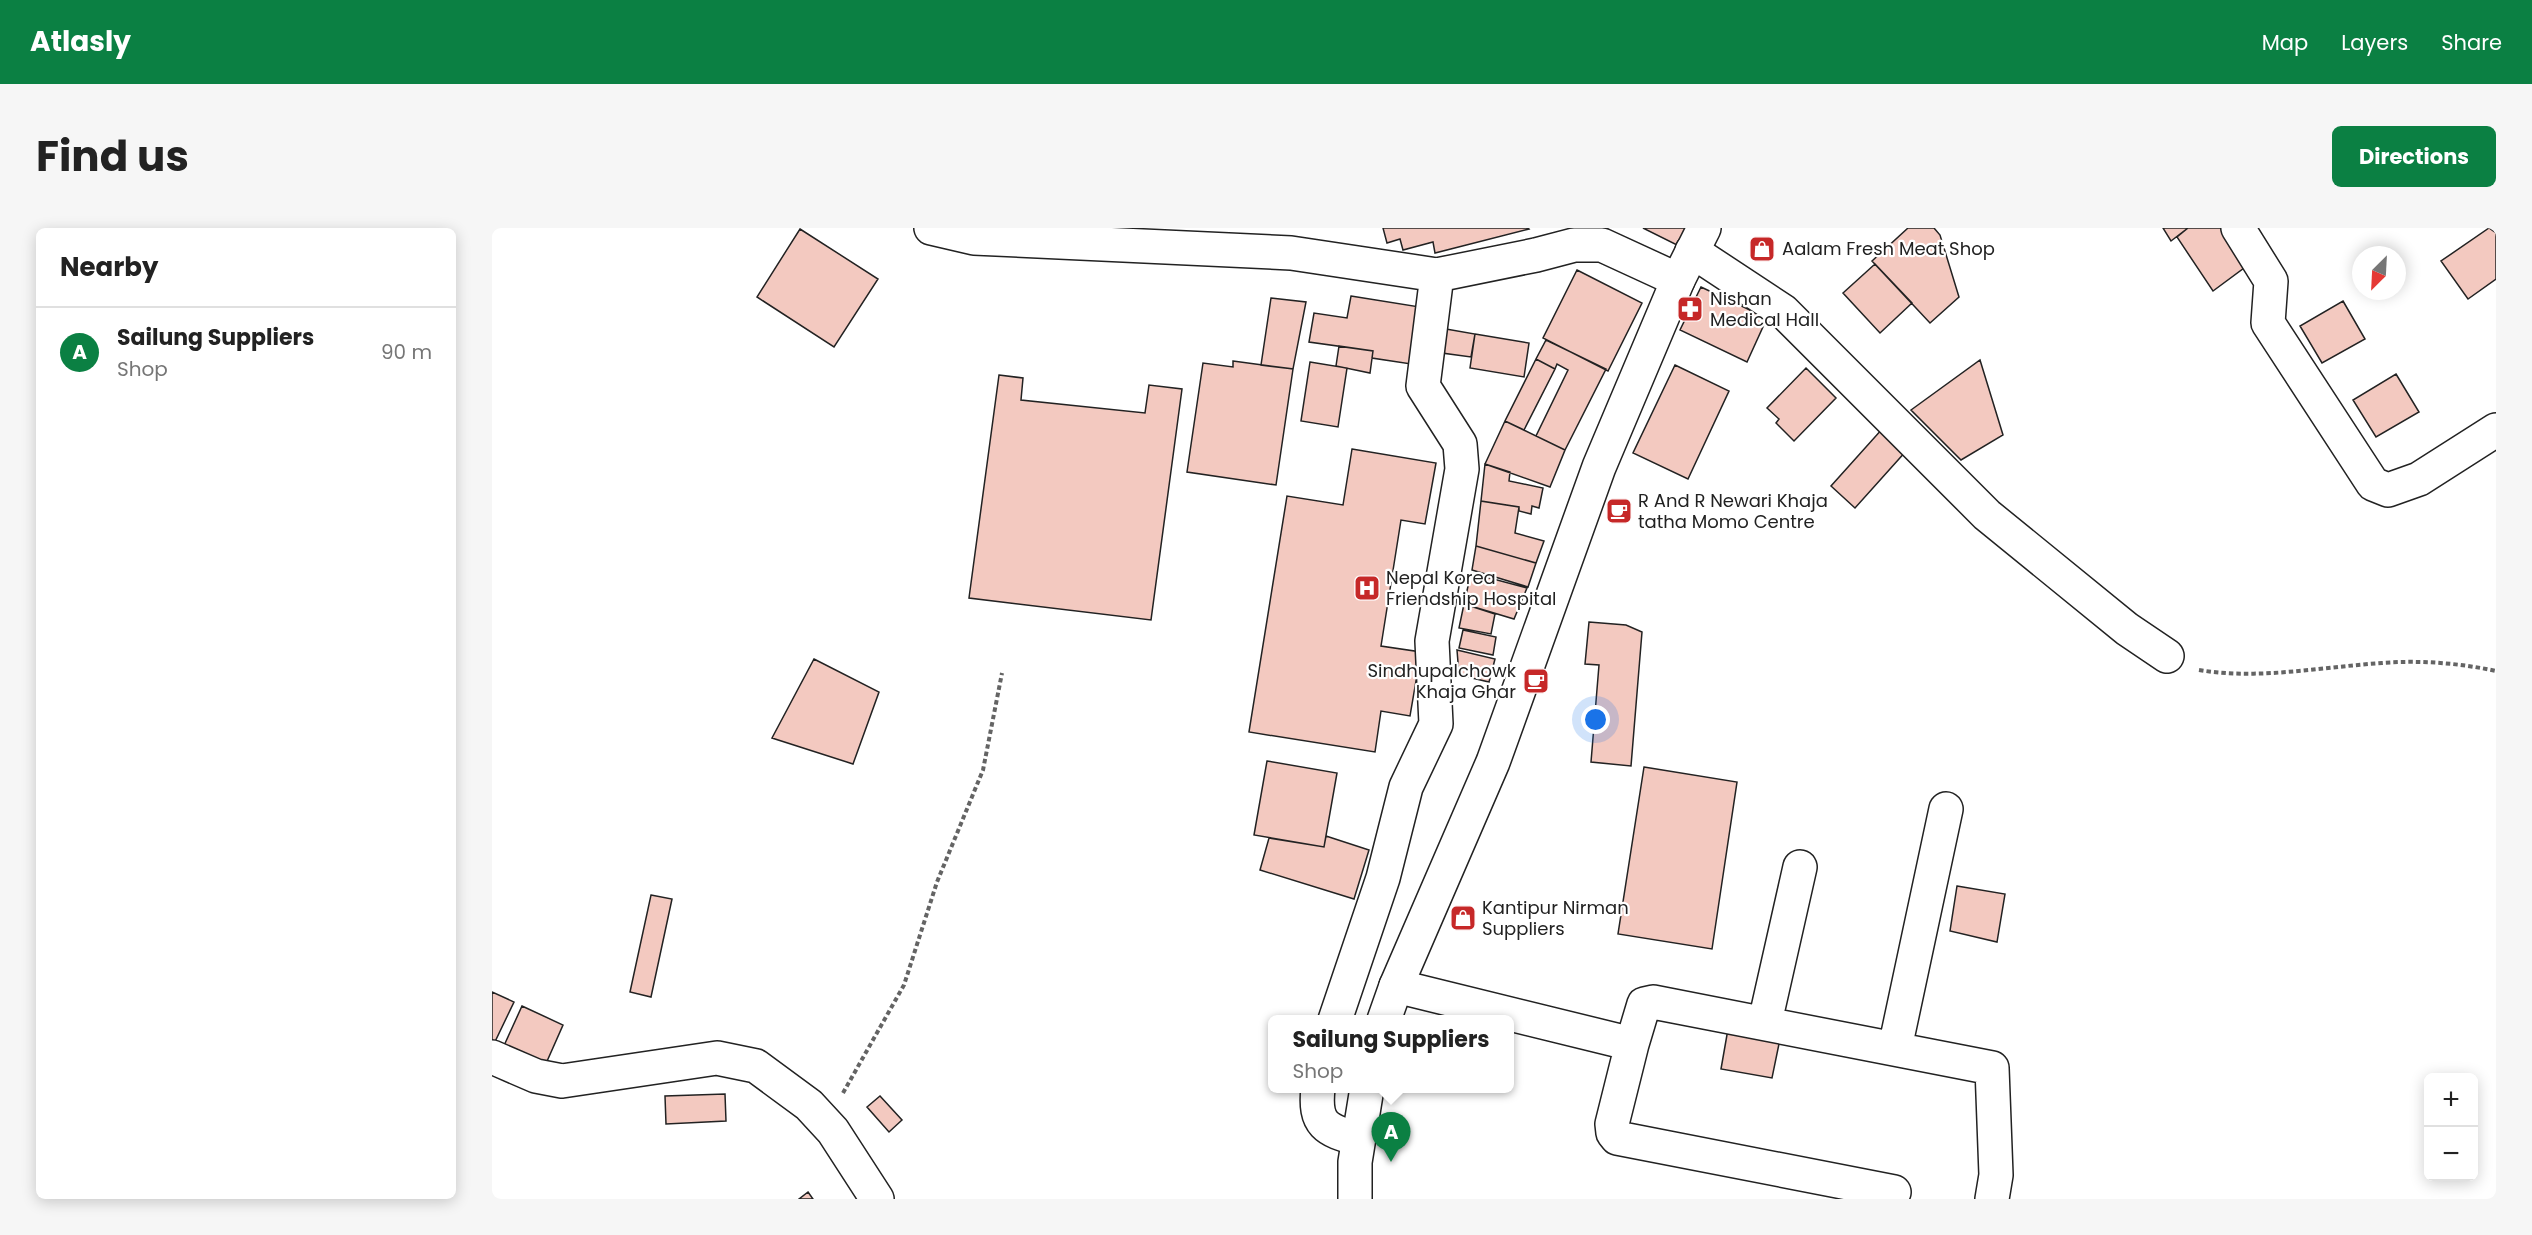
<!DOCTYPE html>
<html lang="en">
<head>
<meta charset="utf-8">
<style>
	:root { --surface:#fff; --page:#f6f6f6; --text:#222; --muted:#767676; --line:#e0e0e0; --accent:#0b8043 }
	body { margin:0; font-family:Poppins,sans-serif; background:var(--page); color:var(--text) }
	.controls { position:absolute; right:18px; bottom:18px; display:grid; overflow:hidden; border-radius:9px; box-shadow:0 3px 15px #0003 }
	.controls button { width:54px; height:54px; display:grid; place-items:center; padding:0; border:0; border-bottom:2px solid var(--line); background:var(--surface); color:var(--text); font:30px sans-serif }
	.compass { position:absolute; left:1860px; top:18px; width:54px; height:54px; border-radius:50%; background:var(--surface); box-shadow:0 3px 15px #0003; rotate:204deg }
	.you { position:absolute; left:1104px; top:492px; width:21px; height:21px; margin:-15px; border:4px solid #fff; border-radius:50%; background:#1a73e8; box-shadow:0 0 0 9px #1a73e833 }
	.badge { display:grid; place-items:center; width:39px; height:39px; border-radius:50%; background:var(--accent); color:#fff; font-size:20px; font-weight:700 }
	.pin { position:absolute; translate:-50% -50px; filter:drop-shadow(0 2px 3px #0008) }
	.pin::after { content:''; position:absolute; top:32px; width:21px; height:18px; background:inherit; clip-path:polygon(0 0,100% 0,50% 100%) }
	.popup { position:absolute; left:776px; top:787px; width:246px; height:78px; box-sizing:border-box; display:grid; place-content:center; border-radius:9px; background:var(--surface); filter:drop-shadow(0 2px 4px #0005); font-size:20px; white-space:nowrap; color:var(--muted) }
	.popup b { font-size:22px; color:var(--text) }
	.popup::after { content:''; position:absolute; left:50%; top:100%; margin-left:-12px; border:12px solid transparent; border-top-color:var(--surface) }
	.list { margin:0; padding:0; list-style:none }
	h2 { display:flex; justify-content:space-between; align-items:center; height:78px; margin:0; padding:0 24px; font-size:26px }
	h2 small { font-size:20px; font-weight:400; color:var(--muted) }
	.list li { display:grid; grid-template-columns:39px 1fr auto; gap:18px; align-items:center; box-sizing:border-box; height:90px; padding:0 24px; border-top:2px solid var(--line) }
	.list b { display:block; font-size:22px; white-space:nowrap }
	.list p { margin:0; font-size:20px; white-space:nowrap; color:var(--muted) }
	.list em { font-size:20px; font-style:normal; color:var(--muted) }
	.map { position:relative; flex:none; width:2004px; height:971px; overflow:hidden; border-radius:9px }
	header { display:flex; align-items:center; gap:36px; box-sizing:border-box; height:84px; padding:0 30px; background:var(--accent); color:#fff }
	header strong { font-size:28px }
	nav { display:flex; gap:33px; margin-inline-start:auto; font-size:21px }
	.intro { display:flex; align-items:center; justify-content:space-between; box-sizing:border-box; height:144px; padding:0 36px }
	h1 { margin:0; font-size:42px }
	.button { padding:15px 27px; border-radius:9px; background:var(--accent); color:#fff; font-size:21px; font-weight:700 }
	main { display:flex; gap:36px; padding:0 36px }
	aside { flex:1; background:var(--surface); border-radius:9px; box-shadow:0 3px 15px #0003 }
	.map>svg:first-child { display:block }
	.building { fill:#f3c9c0; stroke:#222; stroke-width:1.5 }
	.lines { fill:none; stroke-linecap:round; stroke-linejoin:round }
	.minor-casing { stroke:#222; stroke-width:36 }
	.major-casing { stroke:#222; stroke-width:36 }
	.path { stroke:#646464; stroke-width:4; stroke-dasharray:4.5 3; stroke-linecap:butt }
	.minor { stroke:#fff; stroke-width:33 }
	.major { stroke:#fff; stroke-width:33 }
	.labels { text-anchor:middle; stroke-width:4.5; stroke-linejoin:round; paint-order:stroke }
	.poi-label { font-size:18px; fill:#222; stroke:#fff; text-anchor:start }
</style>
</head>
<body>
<header>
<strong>Atlasly</strong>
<nav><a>Map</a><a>Layers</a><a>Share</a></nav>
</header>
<div class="intro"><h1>Find us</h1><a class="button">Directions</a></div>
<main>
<aside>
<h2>Nearby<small></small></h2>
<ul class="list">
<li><span class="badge">A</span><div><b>Sailung Suppliers</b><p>Shop</p></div><em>90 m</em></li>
</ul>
</aside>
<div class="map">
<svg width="2004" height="971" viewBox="0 0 2004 971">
	<rect width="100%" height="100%" fill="#fff"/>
	<path class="building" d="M891,0h145l1,1 -94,24 -2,-11 -30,8 -3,-11 -13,4z
		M1151,0h45l-9,18z
		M1416,0h26l6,7 19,62 -29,26 -58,-62z
		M1671,0h25l-17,13z
		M1696,0h35l25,37 -35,26 -36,-54z
		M1997,0l7,5v46l-28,20 -27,-38z
		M308,1l78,50 -44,68 -77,-50z
		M1383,36l37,39 -32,30 -37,-40z
		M1085,42l65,33 -34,68 -65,-33z
		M1209,59l66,31 -20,44 -67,-32z
		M859,68l69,11 -9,57 -39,-6 1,-7 -64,-9 5,-29 33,5z
		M779,70l35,4 -13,67 -32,-4z
		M1851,73l22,38 -43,24 -22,-37z
		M954,101l29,5 -4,23 -29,-4z
		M983,106l54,9 -5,34 -54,-9z
		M1054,112l60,29 -41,81 -29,-14 32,-66 -11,-6 -2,5 -19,-10z
		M847,118l34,5 -3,22 -34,-7z
		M1044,131l19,10 -31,61 -19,-9z
		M1488,132l23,75 -42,25 -50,-50z
		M741,133l60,8 -17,116 -89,-13 16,-109 30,4z
		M818,134l37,6 -9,59 -37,-6z
		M1183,137l54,26 -41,88 -55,-26z
		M1314,140l30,30 -42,43 -18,-18 3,-4 -12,-11z
		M1904,146l23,38 -43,25 -23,-37z
		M507,147l24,3 -2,22 124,13 4,-28 33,4 -31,231 -182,-22z
		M1013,193l60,29 -15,37 -65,-23z
		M1391,200l24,22 -52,58 -24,-22z
		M860,221l84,14 -11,61 -24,-4 -20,126 40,6 -11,64 -29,-5 -6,41 -126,-20 38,-236 56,9z
		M993,236l25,8 -1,9 34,7 -4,20 -7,-2 -1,8 -12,-3v-4l-38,-6z
		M989,273l38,6 -4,26 29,8 -8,22 -60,-17z
		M984,318l60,17 -8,24 -56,-17z
		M979,345l56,15 -13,31 -50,-15z
		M972,376l31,10 -4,20 -32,-6z
		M1097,394l37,3 16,7 -11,134 -40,-4 8,-97 -14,-1z
		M971,402l33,7 -3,18 -34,-7z
		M965,422l38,9 -6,23 -30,-7z
		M322,431l65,33 -26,72 -81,-26z
		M775,533l70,12 -13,74 -70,-12z
		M1152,539l93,15 -25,167 -94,-15z
		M834,608l43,14 -15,49 -94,-29 9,-32 55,9z
		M1465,658l48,8 -8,48 -47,-11z
		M159,667l21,4 -21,98 -21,-5z
		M0,764l22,10 -22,46z
		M30,778l41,19 -19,43 -42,-18z
		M1236,801l52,10 -8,39 -51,-9z
		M233,866l1,27 -60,3 -1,-28z
		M388,868l22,24 -13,12 -22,-25z
		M316,964l5,7h-14z"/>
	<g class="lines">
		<g class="minor-casing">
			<path id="minor" d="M439,0l43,10 317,15 146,22 99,-20 38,-10h28l76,35
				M1746,0l33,53 -3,42 105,161 15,6 31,-11 77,-49
				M1200,23l91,60 204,204 140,114 40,27
				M904,758l236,58 -20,80 1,9 4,5 277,54
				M843,792l48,-142 23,-91 30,-63 -4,-83 30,-172 -2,-25 -37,-58 14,-111
				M1273,794l35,-155
				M1140,816l12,-40 9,-2 339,66 4,107 -4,24
				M1403,820l51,-239
				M0,829l44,19 26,5 155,-23 39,8 53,39 24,26 44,68
				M826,860c-4,37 8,42 40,51"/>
		</g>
		<g class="major-casing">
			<path id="major" d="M892,792l12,-34 97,-224 106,-295 79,-187 26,-52
				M863,971v-37l12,-74"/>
		</g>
		<path class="path" d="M1707,442c61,10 121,-3 183,-7 38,-3 77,0 114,8
			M351,865l61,-108 33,-103 46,-112 19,-97"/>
		<use href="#minor" class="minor"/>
		<use href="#major" class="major"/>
	</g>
	<defs>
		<g id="shop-square" transform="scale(1.35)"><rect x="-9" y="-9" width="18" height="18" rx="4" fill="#c62828" stroke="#fff"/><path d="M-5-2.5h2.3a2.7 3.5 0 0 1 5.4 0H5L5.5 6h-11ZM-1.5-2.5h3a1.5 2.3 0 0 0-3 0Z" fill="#fff"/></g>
		<g id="pharmacy-square" transform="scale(1.35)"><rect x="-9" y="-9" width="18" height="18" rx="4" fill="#c62828" stroke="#fff"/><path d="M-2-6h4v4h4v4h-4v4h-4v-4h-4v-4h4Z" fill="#fff"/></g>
		<g id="cafe-square" transform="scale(1.35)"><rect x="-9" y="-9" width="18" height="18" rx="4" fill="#c62828" stroke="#fff"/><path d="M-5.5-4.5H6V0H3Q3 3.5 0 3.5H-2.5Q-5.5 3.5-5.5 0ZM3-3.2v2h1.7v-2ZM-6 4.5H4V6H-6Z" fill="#fff"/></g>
		<g id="hospital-square" transform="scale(1.35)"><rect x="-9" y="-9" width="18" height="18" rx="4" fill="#c62828" stroke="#fff"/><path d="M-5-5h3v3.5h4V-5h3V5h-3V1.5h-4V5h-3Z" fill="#fff"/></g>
	</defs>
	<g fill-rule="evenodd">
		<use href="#shop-square" x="1270" y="21"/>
		<use href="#pharmacy-square" x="1198" y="81"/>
		<use href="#cafe-square" x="1127" y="283"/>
		<use href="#hospital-square" x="875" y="360"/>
		<use href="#cafe-square" x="1044" y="453"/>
		<use href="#shop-square" x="971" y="690"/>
	</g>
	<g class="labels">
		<g class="poi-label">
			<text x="1290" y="27">Aalam Fresh Meat Shop</text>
			<text x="1218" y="77">Nishan<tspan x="1218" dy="21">Medical Hall</tspan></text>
			<text x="1146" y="279">R And R Newari Khaja<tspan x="1146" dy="21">tatha Momo Centre</tspan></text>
			<text x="894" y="356">Nepal Korea<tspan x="894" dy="21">Friendship Hospital</tspan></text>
			<text x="1024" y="449" text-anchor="end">Sindhupalchowk<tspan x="1024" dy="21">Khaja Ghar</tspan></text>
			<text x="990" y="686">Kantipur Nirman<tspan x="990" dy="21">Suppliers</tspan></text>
		</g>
	</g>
</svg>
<div class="controls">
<button>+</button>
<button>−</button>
</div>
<svg class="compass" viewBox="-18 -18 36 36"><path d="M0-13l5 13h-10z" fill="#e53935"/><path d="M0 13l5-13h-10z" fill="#767676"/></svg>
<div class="you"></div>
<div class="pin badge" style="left:899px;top:934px">A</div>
<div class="popup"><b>Sailung Suppliers</b>Shop</div>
</div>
</main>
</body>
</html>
